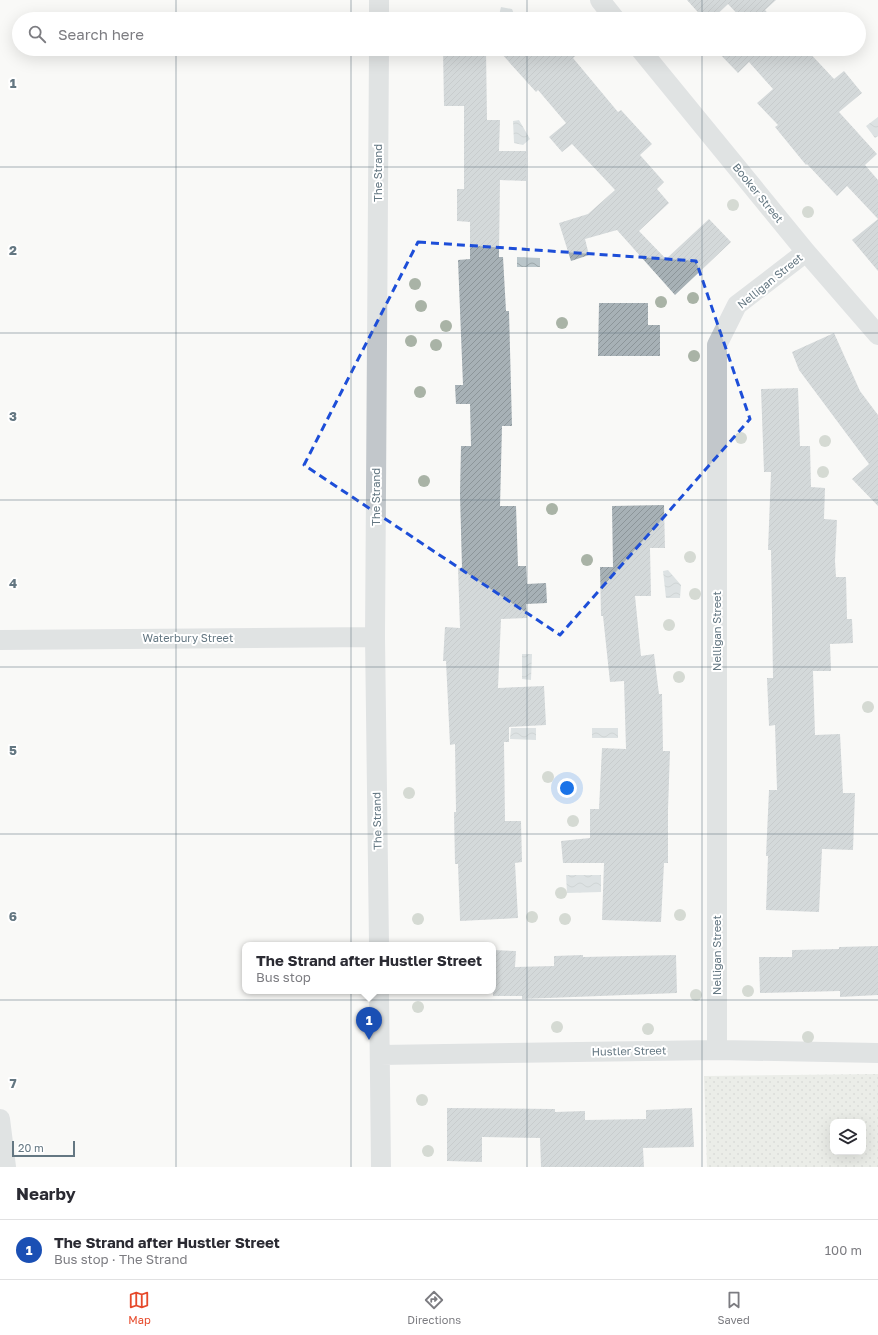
<!DOCTYPE html>
<html lang="en">
<head>
<meta charset="utf-8">
<style>
	:root { --surface:#fff; --page:#f2f2f3; --text:#2b2b33; --muted:#7c7c81; --line:#e1e1e2; --accent:#e6492a }
	body { margin:0; font-family:"Golos Text",sans-serif; background:var(--page); color:var(--text) }
	.controls { position:absolute; right:12px; bottom:12px; display:grid; overflow:hidden; border-radius:8px; box-shadow:0 4px 16px #0002 }
	.controls button { width:36px; height:36px; display:grid; place-items:center; padding:0; border:0; border-bottom:1px solid var(--line); background:var(--surface); color:var(--text); font:20px sans-serif }
	.scale { position:absolute; left:12px; bottom:10px; width:63px; box-sizing:border-box; padding-left:4px; border:2px solid #647782; border-top:0; font-size:11px; line-height:14px; white-space:nowrap; color:#647782; -webkit-text-stroke:3px #fff; paint-order:stroke }
	.you { position:absolute; left:567px; top:788px; width:14px; height:14px; margin:-10px; border:3px solid #fff; border-radius:50%; background:#1a73e8; box-shadow:0 0 0 6px #1a73e833 }
	.badge { display:grid; place-items:center; width:26px; height:26px; border-radius:50%; background:var(--accent); color:#fff; font-size:13px; font-weight:700 }
	.pin { position:absolute; translate:-50% -33px; filter:drop-shadow(0 1px 2px #0008) }
	.pin::after { content:''; position:absolute; top:21px; width:14px; height:12px; background:inherit; clip-path:polygon(0 0,100% 0,50% 100%) }
	.popup { position:absolute; left:242px; top:942px; width:254px; height:52px; box-sizing:border-box; display:grid; place-content:center; border-radius:8px; background:var(--surface); filter:drop-shadow(0 1px 3px #0005); font-size:13px; white-space:nowrap; color:var(--muted) }
	.popup b { font-size:15px; color:var(--text) }
	.popup::after { content:''; position:absolute; left:50%; top:100%; margin-left:-8px; border:8px solid transparent; border-top-color:var(--surface) }
	.list { margin:0; padding:0; list-style:none }
	h2 { display:flex; justify-content:space-between; align-items:center; height:52px; margin:0; padding:0 16px; font-size:17px }
	h2 small { font-size:13px; font-weight:400; color:var(--muted) }
	.list li { display:grid; grid-template-columns:26px 1fr auto; gap:12px; align-items:center; box-sizing:border-box; height:60px; padding:0 16px; border-top:1px solid var(--line) }
	.list b { display:block; font-size:15px; white-space:nowrap }
	.list p { margin:0; font-size:13px; white-space:nowrap; color:var(--muted) }
	.list em { font-size:13px; font-style:normal; color:var(--muted) }
	.icon { flex:none; width:22px; height:22px; fill:none; stroke:currentColor; stroke-width:2; stroke-linecap:round; stroke-linejoin:round }
	.map { position:relative; flex:none; width:878px; height:1167px; overflow:hidden }
	.search { position:absolute; background:var(--surface); box-shadow:0 4px 16px #0002; left:12px; right:12px; top:12px; height:44px; display:flex; align-items:center; gap:10px; box-sizing:border-box; padding:0 14px; border-radius:22px; color:var(--muted); font-size:15px }
	.sheet { height:112px; background:var(--surface) }
	nav { display:flex; justify-content:space-around; align-items:center; box-sizing:border-box; height:56px; border-top:1px solid var(--line); background:var(--surface); font-size:11px; color:var(--muted) }
	nav a { display:grid; justify-items:center; gap:2px }
	nav .on { color:var(--accent) }
	.map>svg:first-child { display:block }
	.park { fill:url(#park-dots); fill-rule:evenodd }
	.water { fill:url(#water-waves) }
	.building { fill:url(#building-hatch) }
	.lines { fill:none; stroke-linecap:round; stroke-linejoin:round }
	.street { stroke:#c2c7cb; stroke-width:20 }
	.tree { fill:#a9b3a6 }
	.marked { fill:none; stroke:#1d4ed8; stroke-width:3; stroke-dasharray:8 5; stroke-linejoin:round }
	.grid { fill:none; stroke:#647782; stroke-width:1; stroke-opacity:0.55 }
	.labels { text-anchor:middle; stroke-width:4; stroke-linejoin:round; paint-order:stroke }
	.street-label { font-size:11px; fill:#647782; stroke:#fff }
	.grid-label { font-size:13px; text-anchor:middle; font-weight:bold; fill:#647782; stroke:#fff; stroke-width:4; stroke-linejoin:round; paint-order:stroke }
</style>
</head>
<body>
<div class="map">
<svg width="878" height="1167" viewBox="0 0 878 1167">
	<defs>
		<pattern id="park-dots" width="8" height="8" patternUnits="userSpaceOnUse"><rect width="8" height="8" fill="#d9ded6"/><path d="M2 2h.1M6 6h.1" fill="none" stroke="#b4b9b3" stroke-width="1.8" stroke-linecap="round"/></pattern>
		<pattern id="water-waves" width="16" height="10" patternUnits="userSpaceOnUse"><rect width="16" height="10" fill="#bac6ca"/><path d="M0 5q4-4 8 0t8 0" fill="none" stroke="#9ba6a9"/></pattern>
		<pattern id="building-hatch" width="6" height="6" patternUnits="userSpaceOnUse"><rect width="6" height="6" fill="#a7b1b6"/><path d="M-1 1l2-2M0 6l6-6M5 7l2-2" fill="none" stroke="#8c9599"/></pattern>
	</defs>
	<rect width="100%" height="100%" fill="#f9f9f7"/>
	<path class="park" d="M878,1074v93h-171l-3,-91zM833,1122h30v30h-30z"/>
	<path class="water" d="M501,7l11,2 4,10h-18z
		M878,117v19l-3,2 -9,-12z
		M519,120l11,19 -7,6 -9,-2 -1,-22z
		M517,257l23,1v9h-23z
		M668,570l13,15 -1,13h-14l-3,-27z
		M522,654h10l-1,26 -9,-1z
		M511,728h25v12l-26,-1z
		M592,728h26v10h-26z
		M566,875h35v17l-34,1z"/>
	<path class="building" d="M687,0h89l-11,10 8,9h-31l-14,-15 -16,15h-8z
		M459,12h27v7h-27z
		M543,13l6,6h-13z
		M443,49h43l1,71h13l-1,31h27v30l-26,-1 -1,77h4l3,54h3l3,115h-10l-2,80h16l2,60h8l1,18 19,-1 1,20 -21,1 1,14 -26,1 -3,69 46,-2 2,39 -37,2v15h-5l1,79h16l1,41 -7,1 3,55 -58,3 -2,-57h-3l-1,-52h2l-1,-68 -5,1 -4,-84h-3l2,-34 15,1 -2,-60h4l-2,-74 1,-48h10l-1,-42h-14l-1,-19h8l-5,-125 12,-1v-37l-13,-1v-32h7v-83h-20z
		M503,49h73l3,4 -6,5 45,54 3,-2 31,34 -12,11 24,27 -7,7 12,14 -30,28 27,28 43,-40 22,23 -56,53 -58,-65 -32,9 4,16 -18,6 -12,-38 29,-9 27,-24 -43,-46 -10,8 -13,-15 17,-14 -28,-33 -2,2 -36,-40z
		M715,49h91l28,30 10,-8 18,22 -23,19 38,42 -12,11 13,15v91l-26,-31 26,-21 -31,-33 -10,10 -30,-32 -1,1 -31,-38 3,-2 -21,-22 16,-14 -24,-27 -11,11z
		M599,303h49v22h12v31h-62z
		M834,333l26,58 18,24v91l-26,-27 17,-15 -70,-94 -7,-18z
		M798,388l2,58h10l1,41 14,1 -1,31 13,1 -2,41 1,16h10l1,42h5l1,24 -23,1 1,27h-18l2,64 25,-1 3,59h12l-2,57 -31,-1 -3,63 -53,-2 2,-54h-2l3,-66h8l-2,-65 -6,1 -2,-48h6l-2,-128h-3l3,-78h-7l-3,-83z
		M664,505l1,43h-15l1,48h-16l6,60 13,-2 5,40h3l1,57h7l-2,59v53h-4l-3,59 -59,-2 2,-57h-41l-2,-22 29,-3v-29h9l3,-61 24,1 -2,-68 -14,1 -7,-66h-2l-1,-49h13l-1,-61z
		M878,946v49l-38,2v-6l-80,2 -1,-36h33v-7l47,-1v-2z
		M493,950l23,1 -1,16 39,-1v-10l29,-1v2l93,-2 1,38 -155,6v-3h-29z
		M447,1108l108,1v3l30,-1v9l61,-1v-9l46,-2 2,39 -51,1 1,19h-103l-1,-29 -58,-1v25l-35,-1z"/>
	<g class="lines">
		<path class="street" d="M600,0l15,19
			M379,19v-19
			M379,49l-4,588 4,308
			M640,49l166,203 72,83
			M0,640l375,-3
			M379,991l2,176
			M717,1050v-705l20,-40 69,-53
			M380,1055l337,-5 161,3
			M0,1119l6,48"/>
	</g>
	<g class="tree">
		<circle cx="733" cy="205" r="6"/>
		<circle cx="808" cy="212" r="6"/>
		<circle cx="415" cy="284" r="6"/>
		<circle cx="693" cy="298" r="6"/>
		<circle cx="661" cy="302" r="6"/>
		<circle cx="421" cy="306" r="6"/>
		<circle cx="562" cy="323" r="6"/>
		<circle cx="446" cy="326" r="6"/>
		<circle cx="411" cy="341" r="6"/>
		<circle cx="436" cy="345" r="6"/>
		<circle cx="694" cy="356" r="6"/>
		<circle cx="420" cy="392" r="6"/>
		<circle cx="741" cy="438" r="6"/>
		<circle cx="825" cy="441" r="6"/>
		<circle cx="823" cy="472" r="6"/>
		<circle cx="424" cy="481" r="6"/>
		<circle cx="552" cy="509" r="6"/>
		<circle cx="690" cy="557" r="6"/>
		<circle cx="587" cy="560" r="6"/>
		<circle cx="695" cy="594" r="6"/>
		<circle cx="669" cy="625" r="6"/>
		<circle cx="679" cy="677" r="6"/>
		<circle cx="868" cy="707" r="6"/>
		<circle cx="548" cy="777" r="6"/>
		<circle cx="409" cy="793" r="6"/>
		<circle cx="573" cy="821" r="6"/>
		<circle cx="561" cy="893" r="6"/>
		<circle cx="680" cy="915" r="6"/>
		<circle cx="532" cy="917" r="6"/>
		<circle cx="418" cy="919" r="6"/>
		<circle cx="565" cy="919" r="6"/>
		<circle cx="748" cy="991" r="6"/>
		<circle cx="696" cy="995" r="6"/>
		<circle cx="418" cy="1007" r="6"/>
		<circle cx="557" cy="1027" r="6"/>
		<circle cx="648" cy="1029" r="6"/>
		<circle cx="808" cy="1037" r="6"/>
		<circle cx="422" cy="1100" r="6"/>
		<circle cx="428" cy="1151" r="6"/>
	</g>
	<path d="M0 0H878V1167H0ZM418,242l278,19 54,158 -190,216 -256,-170z" fill="#f9f9f7" fill-opacity=".55" fill-rule="evenodd"/>
	<path class="marked" d="M418,242l278,19 54,158 -190,216 -256,-170z"/>
	<path class="grid" d="M176,0v19M351,0v19M527,0v19M702,0v19M176,49v1118M351,49v1118M527,49v1118M702,49v1118M0,167h878M0,333h878M0,500h878M0,667h878M0,834h878M0,1000h878"/>
	<g class="labels">
		<g class="street-label">
			<text transform="translate(378 173) rotate(-90)" y="4">The Strand</text>
			<text transform="translate(758 193) rotate(51)" y="4">Booker Street</text>
			<text transform="translate(770 281) rotate(-39)" y="4">Nelligan Street</text>
			<text transform="translate(376 497) rotate(-90)" y="4">The Strand</text>
			<text transform="translate(717 631) rotate(-90)" y="4">Nelligan Street</text>
			<text x="188" y="642">Waterbury Street</text>
			<text transform="translate(377 821) rotate(-91)" y="4">The Strand</text>
			<text transform="translate(717 955) rotate(-90)" y="4">Nelligan Street</text>
			<text transform="translate(629 1051) rotate(-1)" y="4">Hustler Street</text>
		</g>
	</g>
	<g class="grid-label">
		<text x="13" y="88">1</text>
		<text x="13" y="255">2</text>
		<text x="13" y="421">3</text>
		<text x="13" y="588">4</text>
		<text x="13" y="755">5</text>
		<text x="13" y="921">6</text>
		<text x="13" y="1088">7</text>
	</g>
</svg>
<div class="controls">
<button><svg class="icon" aria-label="layers" viewBox="0 0 24 24"><path d="M12 4l9 5-9 5-9-5zM3 14l9 5 9-5"/></svg></button>
</div>
<div class="scale">20 m</div>
<div class="you"></div>
<div class="pin badge" style="left:369px;top:1040px;background:#1a4fb4">1</div>
<div class="popup"><b>The Strand after Hustler Street</b>Bus stop</div>
<div class="search"><svg class="icon" aria-label="search" viewBox="0 0 24 24"><circle cx="10" cy="10" r="6"/><path d="M15 15l6 6"/></svg>Search here</div>
</div>
<section class="sheet">
<h2>Nearby<small></small></h2>
<ul class="list">
<li><span class="badge" style="background:#1a4fb4">1</span><div><b>The Strand after Hustler Street</b><p>Bus stop · The Strand</p></div><em>100 m</em></li>
</ul>
</section>
<nav>
<a class="on"><svg class="icon" aria-label="map" viewBox="0 0 24 24"><path d="M3 6l6-2 6 2 6-2v14l-6 2-6-2-6 2zM9 4v14M15 6v14"/></svg>Map</a>
<a><svg class="icon" aria-label="directions" viewBox="0 0 24 24"><path d="M12 3l9 9-9 9-9-9zM9 14v-3h6M13 9l2 2-2 2"/></svg>Directions</a>
<a><svg class="icon" aria-label="saved" viewBox="0 0 24 24"><path d="M7 4h10v16l-5-4-5 4z"/></svg>Saved</a>
</nav>
</body>
</html>
